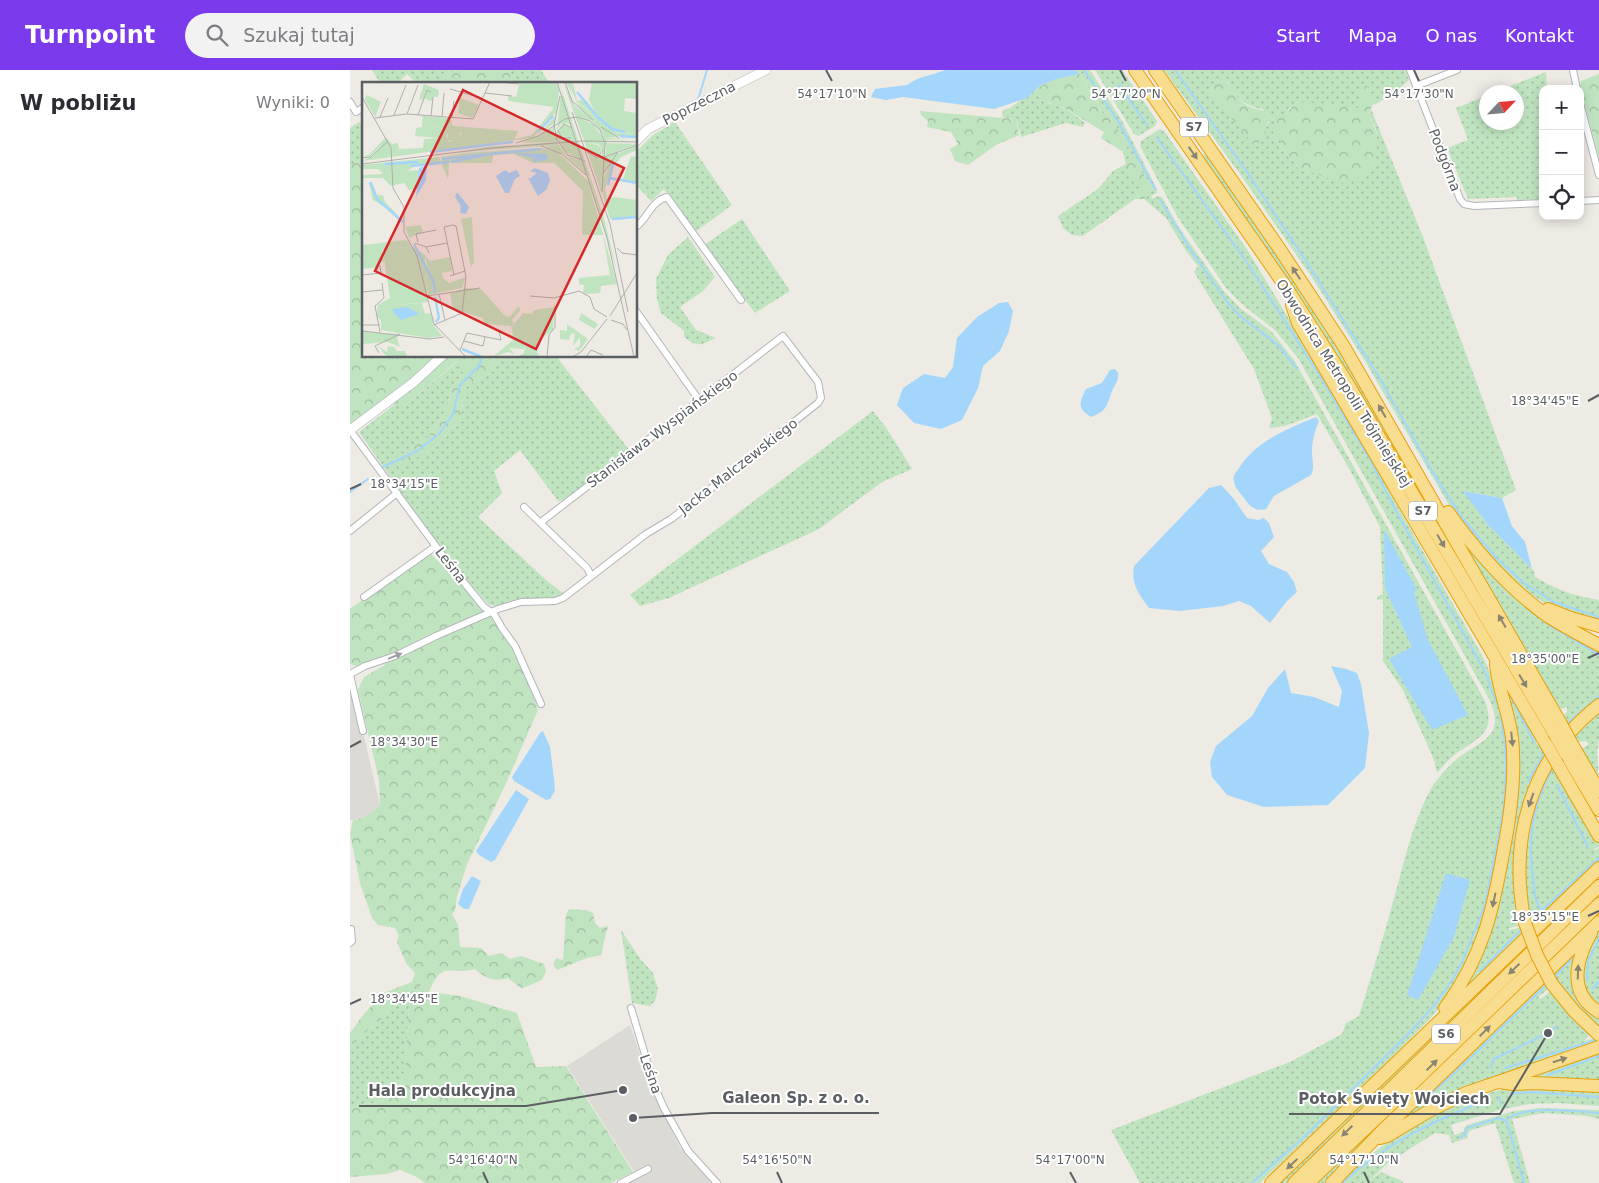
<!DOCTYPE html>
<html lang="pl">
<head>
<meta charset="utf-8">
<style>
	:root { --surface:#fff; --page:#f2f2f3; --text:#2b2b33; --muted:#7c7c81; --line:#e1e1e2; --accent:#7c3aed }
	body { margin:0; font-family:"DejaVu Sans",sans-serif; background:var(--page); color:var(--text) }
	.controls { position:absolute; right:15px; top:15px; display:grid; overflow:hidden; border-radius:10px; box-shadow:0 2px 12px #0003 }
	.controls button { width:45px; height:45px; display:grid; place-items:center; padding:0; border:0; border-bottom:1px solid var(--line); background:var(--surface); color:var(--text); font:25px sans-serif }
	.compass { position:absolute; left:1129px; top:15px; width:45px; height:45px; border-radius:50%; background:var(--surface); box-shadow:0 2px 12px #0003; rotate:64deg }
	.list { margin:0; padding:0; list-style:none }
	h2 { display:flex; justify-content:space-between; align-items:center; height:65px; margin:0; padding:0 20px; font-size:21px }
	h2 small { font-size:16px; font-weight:400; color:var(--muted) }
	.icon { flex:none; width:28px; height:28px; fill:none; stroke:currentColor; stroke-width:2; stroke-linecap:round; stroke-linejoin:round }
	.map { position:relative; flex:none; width:1249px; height:1113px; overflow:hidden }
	header { display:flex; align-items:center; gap:30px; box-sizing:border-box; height:70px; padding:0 25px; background:var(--accent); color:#fff }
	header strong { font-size:24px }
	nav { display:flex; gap:28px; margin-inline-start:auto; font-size:18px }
	.search { width:350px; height:45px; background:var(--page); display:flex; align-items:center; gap:12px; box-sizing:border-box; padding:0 18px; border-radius:28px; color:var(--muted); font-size:19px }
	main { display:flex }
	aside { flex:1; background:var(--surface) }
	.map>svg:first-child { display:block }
	.industrial { fill:#dcdad5 }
	.grass { fill:url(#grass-dots); fill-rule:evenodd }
	.forest { fill:url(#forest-crowns) }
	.water { fill:#a4d6fc }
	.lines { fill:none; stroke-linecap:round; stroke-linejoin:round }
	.stream { stroke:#a4d6fc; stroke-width:2 }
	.minor-casing { stroke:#b3b6ba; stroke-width:8 }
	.tertiary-casing { stroke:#b3b6ba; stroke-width:10 }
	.motorway-casing { stroke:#e8a008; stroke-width:14 }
	.minor { stroke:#fff; stroke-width:6 }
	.tertiary { stroke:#fff; stroke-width:9 }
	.motorway { stroke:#f9dd8e; stroke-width:12 }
	.motorway-bridge-casing { stroke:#e8a008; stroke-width:14; stroke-linecap:butt }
	.motorway-bridge { stroke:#f9dd8e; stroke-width:12 }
	.oneway { fill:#8a8570 }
	.oneway2 { fill:#9d9fa1 }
	.ticks { fill:none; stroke:#5b5f63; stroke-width:2 }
	.labels { text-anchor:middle; stroke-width:4; stroke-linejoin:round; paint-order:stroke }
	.shield { fill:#fff; stroke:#8c8f92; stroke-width:1 }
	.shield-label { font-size:12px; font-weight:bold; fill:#5b5f63 }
	.street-label { font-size:14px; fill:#5b5f63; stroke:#fff }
	.inset-river { fill:none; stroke:#a4d6fc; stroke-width:2.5 }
	.inset-road { fill:none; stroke:#afafac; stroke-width:1 }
	.view { fill:#d62828; fill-opacity:0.15; stroke:#d62828; stroke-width:2.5 }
	.inset-edge { fill:none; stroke:#5b5f63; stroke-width:2.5 }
	.ticks-label { font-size:12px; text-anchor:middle; fill:#5b5f63; stroke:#fff; stroke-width:4; stroke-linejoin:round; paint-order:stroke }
	.leader { fill:none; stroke:#5b5f63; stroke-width:2 }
	.callout-dot { fill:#5b5f63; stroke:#fff; stroke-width:2 }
	.callout-label { font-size:15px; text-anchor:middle; font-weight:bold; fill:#5b5f63; stroke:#fff; stroke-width:4; stroke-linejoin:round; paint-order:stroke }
</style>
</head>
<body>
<header>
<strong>Turnpoint</strong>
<div class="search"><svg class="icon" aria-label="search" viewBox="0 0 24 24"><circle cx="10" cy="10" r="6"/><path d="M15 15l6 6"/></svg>Szukaj tutaj</div>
<nav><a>Start</a><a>Mapa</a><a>O nas</a><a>Kontakt</a></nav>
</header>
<main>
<aside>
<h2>W pobliżu<small>Wyniki: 0</small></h2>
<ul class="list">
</ul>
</aside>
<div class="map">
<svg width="1249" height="1113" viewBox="0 0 1249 1113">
	<defs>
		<pattern id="grass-dots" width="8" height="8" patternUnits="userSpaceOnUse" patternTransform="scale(1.25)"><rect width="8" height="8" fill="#c0e4c0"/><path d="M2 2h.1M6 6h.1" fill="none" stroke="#9fbca0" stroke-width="1.8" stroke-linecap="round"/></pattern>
		<pattern id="forest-crowns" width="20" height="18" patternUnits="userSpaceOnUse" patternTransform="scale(1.25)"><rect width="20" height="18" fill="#c0e4c0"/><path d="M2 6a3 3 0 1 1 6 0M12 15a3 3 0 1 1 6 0" fill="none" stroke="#9fbca0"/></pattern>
	</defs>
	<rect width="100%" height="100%" fill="#edebe3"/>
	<path class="industrial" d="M0,606l30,129 -16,13 -11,2h-3z
		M280,955l22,64 28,58 33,36h-84l9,-5 -71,-112z"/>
	<path class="grass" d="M22,0h85l-11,5 -6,9h-23l-10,-10 -10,10h-16z
		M159,0h32l9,14h-38z
		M725,0h15l32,51 35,68v4l-6,3 1,3 6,-3 4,1 18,32 43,61 17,18 32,24 22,28 191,341c11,31 -5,36 -28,52 -8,6 -14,13 -20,20l-3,-13 -31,-70 -20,-29v-62l-6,1 1,-4 5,-2 -3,-67 -30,-57 -33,-56 -32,12 -16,2 3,-10 -18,-49 -60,-97 3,-5 3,2 -14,-18 -20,-33 -22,-19 7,-9 -10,-2 -6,11 -52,37 -11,-1 -9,-7 -5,-12 40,-27 15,-18 13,-7 -3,-12 5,-6 -21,-34 -4,2 -22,-39 -3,-1z
		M745,0h27l33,48 2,4 -2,4 -16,10 -5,-2z
		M814,0h241l4,10 -14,13 -21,12 -4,-16 -13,2 5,12 -4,5 -68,-1 -17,27 13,20 9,8 4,8 11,2 66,-25c2,-11 1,-24 -9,-31l4,-7 52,128 93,253 -14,8 -38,-7 24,34 46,46 1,6c24,14 37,18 64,23v23l-45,-15 -16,-9 -26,-19 -56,-63 -91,-156 -54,-85 -71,-102zM867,8l11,4c8,17 17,24 35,27l6,13 -4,6 -22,3 -33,-39z
		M1196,2l1,17h-4v110l-26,1v-3l-49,2 -21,-51 21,-8 -12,-32 30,-12v26h30v-30h-21z
		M684,21c9,13 18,11 31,18 7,4 14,9 20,14l-2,4 -17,-4 -45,14 -5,-18 -14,-2 1,-7 7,-2z
		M9,52l5,4v31l-14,9v-38z
		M325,52l57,83 -37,27 -31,-43 -13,12 -15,-16v-33l17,-17z
		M810,59l4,2 84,120 123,204 25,49 86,151 14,31 10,42 3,50 -15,100 -20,73 -33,55 -14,16 -42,42 -125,119h-120l-29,-53 179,-68 52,-28 4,-11 13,-7c12,-40 25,-80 36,-121 9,-33 17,-69 33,-101 7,-13 17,-25 29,-35 24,-19 50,-22 32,-60l-191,-341 -23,-28 -32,-25 -17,-17 -49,-72 -37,-70 1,-5z
		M858,82l95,138 58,92 198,345 7,-9 -2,-3 3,-3v-5l-5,2 -5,-2 -93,-163c9,5 27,30 37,39 29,27 63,48 98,66v50c-71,58 -99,137 -78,226l-12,3v2l11,-2 8,-8c-19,-82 7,-155 71,-210v28l-2,15 2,30 -16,-30v-5l6,-4 -4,-3 -6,1 -2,-5 -24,31 6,9 2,-1 38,66v4l-5,3 1,1 4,-2v15l-141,137 -1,-2c31,-49 40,-92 50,-149 7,-34 12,-67 9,-102 -1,-16 -4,-32 -8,-48 -2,-8 -7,-17 -7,-25l36,61 -1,7 1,2 3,1 3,4 4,-6 -246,-422 50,77 200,339 5,-7 -221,-374 -39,-61 -96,-138z
		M392,149l48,72 -35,22 -51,-68z
		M338,167l27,40 -12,14 -23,16 16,23 20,8c-15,7 -18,10 -32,-1v-6l-23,-18 -4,-13 -1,-21 12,-24z
		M152,286h54l74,95 -67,49 -5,1 -38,-51 -26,21 8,22 -24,24 69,64 17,13 -6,4 -61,8 -8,-1 -39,-43 -91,-130 35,-27 13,-1 50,-42 7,12 -11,11 -9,29 -17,24 -32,21 35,-8 30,-31 6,-34 26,-14z
		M523,341l14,18 25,40 -30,13 -63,47 -150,69 -29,8 -10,-11z
		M1249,802v5l-241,234 -71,72h-11z
		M1249,842v5l-272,266h-13l97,-89z
		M1249,859v79l-6,-4 -12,-25 11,-40z
		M271,860l20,30 12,13 5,16 -3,12 -5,5 -18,-3z
		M1234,869l1,1c-14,27 -15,58 14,75v16l-24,-23 -20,-26 -17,16 2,1 11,-8 19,23 20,19 -5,7v1l14,-4v6c-52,18 -106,33 -156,57 -20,10 -37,24 -57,33v-2l24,-23z
		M77,911c0,12 -10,18 -18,26l-4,63 -8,22 -14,9 -33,6v-62l5,-2 16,-16 13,-10 9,-17 21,-10z
		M1249,982v33l-86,-5z
		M1155,1019l94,1v16l-42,-3 -27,1 -31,6 -48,15 3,10 10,-3v-4l3,-3 47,-14 27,-3 58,2v9l-12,-3 -43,-3 -32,6 18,64h-16l-19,-60 -26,8 -2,7 -15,5 -3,-8 -14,-2 -46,29 -20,19 12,-9 21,9 1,2h-67c48,-42 105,-81 169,-94z"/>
	<path class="forest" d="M108,0h51l3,14h-72l6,-9z
		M729,4l2,1 21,38 5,-1 21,34 -5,6 -22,-14 3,-6 -40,-24 -24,-9 -6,-8c13,-12 28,-14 45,-17z
		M1249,4v84l-19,-72 1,-5z
		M867,8h6c10,8 12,21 25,28 10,5 13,1 23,10l-6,12 1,9 -4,5 -10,1 -42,-51z
		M1014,15l6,4c5,19 5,10 -3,27 14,11 12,41 3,54 -5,6 -17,10 -24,14l-36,-12 -11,-2 -4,-8 -9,-8 -13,-20 4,-18 9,-3 11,-11 23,1 38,5 4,-5 -5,-12z
		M570,41l96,8 3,16 -23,10 -28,20 -13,-4 -5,-12 8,-5 -7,-12 -24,-5 1,-6 -7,-6z
		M14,87v199h138l-10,16 -26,14 -6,34 -30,31 -29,15 -7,-7 33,-21 17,-24 9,-29 11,-11 -8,-12 -49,42 -13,1 -3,-7 -41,29v-261z
		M785,87l16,33 -7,9h-9l5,-11 -14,-24z
		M79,482l50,50 10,15 5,-3 26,44 18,52 -35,80 -36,74 -10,33 -2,13 -3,4 6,11 2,22 21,1 8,8 12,-3 9,6 11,-3 23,8 2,7 -4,9c-9,3 -11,6 -21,8l-13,-10c-14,4 -22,1 -33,-9 -27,7 -32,-10 -46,23l31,4 57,17 19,54 30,-1 67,106 -22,11h-186l-10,-7 -15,-6 -13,4 -37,3v-70l33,-6 14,-9 8,-22 4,-64c8,-7 18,-13 18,-25l-13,9 -21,10 -9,17 -13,10 -16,16 -5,2v-12l14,-19 19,-21 29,-11 3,-9 -9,-10 -9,-21 2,-6 -4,-8 -17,-3 -6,-7 -12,-35 -10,-49 3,-14 11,-2 16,-13 -1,-25 -21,-90 6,-13 21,-12 -1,-6 -24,8 -10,-3v-55z
		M219,839l17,1 7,3 2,10 5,5 8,-2c-2,10 -6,19 -6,29l-15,3 -30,12 -4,-5 3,-7 7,2 3,-45z"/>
	<path class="water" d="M596,0h129l4,4 -23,5 -15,6 -14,13 -33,11 -91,-12 -17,3 -15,-3 4,-8 32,-4 10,-6z
		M658,232l5,9 -4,20 -9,20 -17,15 -5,22 -16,32 -21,9 -27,-6 -17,-18 6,-17 21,-14 21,4 8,-11 4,-29 20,-21 22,-14z
		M765,299l3,4c1,7 -2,10 -5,16 -7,16 -4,21 -22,28 -14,-9 -12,-14 -5,-28l16,-6 8,-13z
		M966,347l3,4c-4,10 -7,19 -7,31 0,8 3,15 -1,23l-37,21 -8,13c-10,3 -16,-2 -22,-11 -3,-4 -9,-10 -10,-16 -2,-6 2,-9 5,-14 17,-27 48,-39 77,-51z
		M871,415l13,14 13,19 11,2 6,-2 5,5 5,14 -13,14 8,13 18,8 7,10 3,10 -10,9 -17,22 -19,-17 -12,-5 -16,5 -43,5 -31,-3c-11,-14 -18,-25 -15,-42l75,-78z
		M1113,421l39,7 10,28 13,16 7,27 -44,-44z
		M1034,459l33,61 -3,2 14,48 40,75 -36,15 -43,-71 23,-12 -27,-59z
		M981,596l15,3 11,4 4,11 8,49 -4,35 -37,37 -64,2 -37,-12 -15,-18 -2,-15 6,-16 36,-30 16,-28 17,-19 6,24 23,4 25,10 3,-16z
		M193,661l7,16 4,32 1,12 -5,8 -4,1 -32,-19 -2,-4 28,-44z
		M166,720l13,9 -34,61 -4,2 -12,-7 -3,-4z
		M1096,803l24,7 -16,57 -36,63 -11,-5z
		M122,806l9,5 -12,28h-5l-6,-5 5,-15z"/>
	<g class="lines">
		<path class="stream" d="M734,0l35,53 36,66
			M825,0l72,102 59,89 73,116 53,94 29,45 36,43 27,24 30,19 45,15
			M769,15l28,40
			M335,36l13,-6 9,-30
			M807,68l89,123 69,107 54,90 29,57 87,157 15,40 5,32 1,26 -2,37 -19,98 -23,57 -8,15 -17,25 -26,29 -104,103 -55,49
			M810,130l32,52 35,50 13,14 39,30 18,23
			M33,397l34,-16 22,-17 14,-20 7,-29 19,-19 4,-10
			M0,422l18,-13
			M1199,555l50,30
			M1161,627l23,45
			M1217,654l32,-28
			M1178,712l17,-31
			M1207,715l31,62
			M1192,840c-7,-7 -7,-16 -8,-25 -7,-40 -2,-81 19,-117
			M1179,852l70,-64
			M1130,901l42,-42
			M1205,906l19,-19
			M1237,910l1,-19 11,-22
			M1243,918l6,-6
			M1141,998l1,-5 2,-4 54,-26 8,-6
			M1155,998l91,-28
			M1198,1005l51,-19
			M1161,1024l18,-2 70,5
			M1149,1027l2,7
			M1069,1035l40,-36 87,-84
			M1156,1051c13,-17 73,-10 93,-8
			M1157,1053l17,60
			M1110,1067l5,-2 1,-6 3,-2 30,-9 7,3
			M992,1113c45,-41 92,-62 147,-84"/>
		<g class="minor-casing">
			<path id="minor" d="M1060,0l50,129 4,5 10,2 69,-3
				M1223,0l4,19
				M1066,16l41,-16
				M0,32l6,10 8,-5
				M1230,33l19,72
				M1230,131l19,-1
				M286,157c12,-9 15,-26 31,-30l74,103
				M286,241l63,89
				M0,360l99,134 35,43 10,7 8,14 13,18 26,58
				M174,437l63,61 4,7
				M0,461l47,-38
				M14,527l72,-51
				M0,604l15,-8 30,-10 41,-20 62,-27 23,-7 34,-1 8,-3 83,-64 25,-15 76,-58 20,-18 51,-40 3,-5 -3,-16 -35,-46 -242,186
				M0,605l13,56
				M0,873l2,-2 -1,-12
				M281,938l24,80 9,20 24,43 29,32
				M271,1113l27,-14"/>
		</g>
		<g class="tertiary-casing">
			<path id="tertiary" d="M286,71l12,-12 118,-59
				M0,360l64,-48 28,-26"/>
		</g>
		<g class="motorway-casing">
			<path id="motorway" d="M785,0l153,220 60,94 206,349
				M805,0l124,178 64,97 218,379
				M942,235l6,18 248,421
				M1098,442c28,39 61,77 101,105 16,10 33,19 50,28
				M1198,539l23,9 28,8
				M1223,676l26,45
				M1216,684l33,56
				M1208,695l41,71
				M1175,853c-17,-84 5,-164 74,-218
				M1241,863c-15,27 -24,60 8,79
				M1202,914l22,27 25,24
				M1095,938c38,-52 48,-97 59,-160 7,-36 12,-73 8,-110 -3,-25 -14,-49 -16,-74
				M1149,1012l14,2 21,-1 65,3
				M1030,1068l7,-2 42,-25 37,-18 133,-46
				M921,1113l328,-315
				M944,1113l305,-297
				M958,1113l93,-88 198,-191
				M982,1113l52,-54 215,-207"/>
		</g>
		<use href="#minor" class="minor"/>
		<use href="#tertiary" class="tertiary"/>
		<use href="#motorway" class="motorway"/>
		<g class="motorway-bridge-casing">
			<path id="motorway-bridge" d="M1211,654l12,22
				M1204,663l12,21
				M1196,674l12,21
				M1175,853l12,32 15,29"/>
		</g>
		<use href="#motorway-bridge" class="motorway-bridge"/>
	</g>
	<defs><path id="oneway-solid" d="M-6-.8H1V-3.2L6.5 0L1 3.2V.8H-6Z" transform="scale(1.25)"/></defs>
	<g class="oneway">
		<use href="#oneway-solid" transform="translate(843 83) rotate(55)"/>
		<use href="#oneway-solid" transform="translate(946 203) rotate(-124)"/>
		<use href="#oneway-solid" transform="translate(1032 341) rotate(-120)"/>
		<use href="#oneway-solid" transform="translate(1091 471) rotate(59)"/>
		<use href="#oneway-solid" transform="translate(1152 551) rotate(-120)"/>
		<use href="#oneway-solid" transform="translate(1173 611) rotate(59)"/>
		<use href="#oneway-solid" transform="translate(1162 669) rotate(84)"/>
		<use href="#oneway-solid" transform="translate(1181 730) rotate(110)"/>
		<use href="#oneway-solid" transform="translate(1144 830) rotate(102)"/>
		<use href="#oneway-solid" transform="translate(1164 899) rotate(136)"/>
		<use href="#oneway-solid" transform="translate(1228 902) rotate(-88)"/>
		<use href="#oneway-solid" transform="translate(1135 961) rotate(-44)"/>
		<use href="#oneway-solid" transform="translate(1210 990) rotate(-18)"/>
		<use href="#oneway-solid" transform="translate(1082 995) rotate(-44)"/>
		<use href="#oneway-solid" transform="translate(997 1061) rotate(136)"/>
		<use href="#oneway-solid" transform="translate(942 1094) rotate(137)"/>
	</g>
	<use class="oneway2" href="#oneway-solid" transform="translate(45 586) rotate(-22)"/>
	<path class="ticks" d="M476,0l6,11M770,0l6,11M1064,0l5,11M1238,331l11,-6M0,419l11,-5M1238,588l11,-5M0,677l11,-6M1238,846l11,-5M0,934l11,-5M133,1102l5,11M427,1102l5,11M720,1102l6,11M1014,1102l5,11"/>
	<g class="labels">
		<g class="shield">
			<rect x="830" y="47.5" width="28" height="19" rx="4"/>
			<rect x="1059" y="431.5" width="28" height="19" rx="4"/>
			<rect x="1082" y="954.5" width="28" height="19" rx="4"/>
		</g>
		<g class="shield-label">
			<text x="844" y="61">S7</text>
			<text x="1073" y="445">S7</text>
			<text x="1096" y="968">S6</text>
		</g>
		<g class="street-label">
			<text transform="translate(349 33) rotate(-27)" y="5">Poprzeczna</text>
			<text transform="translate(1095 90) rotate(69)" y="5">Podgórna</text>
			<text transform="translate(994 313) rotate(58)" y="5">Obwodnica Metropolii Trójmiejskiej</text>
			<text transform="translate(312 359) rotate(-37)" y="5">Stanisława Wyspiańskiego</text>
			<text transform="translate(388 396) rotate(-38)" y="5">Jacka Malczewskiego</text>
			<text transform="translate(101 495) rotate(52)" y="5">Leśna</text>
			<text transform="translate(301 1004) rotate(71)" y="5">Leśna</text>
		</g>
	</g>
	<g transform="translate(12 12)">
		<rect width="275" height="275" fill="#edebe3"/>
		<path d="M188,0h6l3,8 -2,21 -17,21 -9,6 -169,23 11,-5 10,-13 -12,13 -9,1 8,-3 16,-17 6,7 6,-1 1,6 24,-1 1,-9 14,-1 1,-10 -16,-6v-6l28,2 1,7h-3l3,2 -6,9 3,6 13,-8 -2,-5 -7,-3 65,5 -3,8 17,-4 21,-26zM197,0l44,133 14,56 -54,-173 9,28 -5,-3 -6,1 -3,4v6l5,5 10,-1h-10l-5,-6 5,-8 8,3 17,49 -24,-22 -20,-7 13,-2 -79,6 78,-8 -109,11 39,-7 69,-5 -33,1 31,-15v-4l-13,10 16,-19 -2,15 4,14 10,12 13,5 -16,-10 -9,-14 5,-44 2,4zM201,0l12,24 41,31 -11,1 32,1h-32l32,2 -31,-1 1,3 30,1 -30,11 11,-4 -15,23 3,-25 -3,-15 -11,-13 -16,-4 17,7 10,14 2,11 -3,47 -14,-43 5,4 5,1 4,-4v-6l-4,-4 -11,-1 11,2 4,4 -5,8 -9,-5zM204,0h3l3,12 6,9 29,24 11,6 18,1 -19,-2 -11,-6 -28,-24 -5,-8 -4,-12 4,2 4,16 10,1 9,13 -7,-14 3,-18h45v17l-12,-1 -1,13 13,2v24l-20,-1 -11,-6 -27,-23zM62,2l15,6 -1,7h-5l-1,4 -7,-2 2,-10 -4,11 -4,-1zM98,16l19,7 -7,13 -14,-5zM275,63v5l-16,7 -11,14 -1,5 12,5 -13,-2 -3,10 2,10 7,-2 23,3v16l-27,3 -7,-23v-17l12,-24zM179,66l17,4 30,29 29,103 -16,2 -1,7 -13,1 -4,-1 1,-8 -5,-1v-6l31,-3 -7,-40h-21l1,-44 -29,-28h-21l-19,-9 -21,1 -1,8h-43l-1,16 -7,-16 -27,3 -6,5 11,-1 -3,19 -7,1 -5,-7 -13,3 -8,-8h-21v-3l21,-1 -5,-5h-16v-4l77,-8 3,5 -1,-5 24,-4zM269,74l6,1v25l-14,-3zM10,100l5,13h6l2,7 13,13 -25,-15 -4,-17zM110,135l2,45 -3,5 -10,-48zM59,143l2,7 -13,6 1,5 -6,-16zM45,158l4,7 -25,1 -4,3 2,10 -4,2 1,4 -19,2v-24zM63,173l5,6 20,-4 2,14 -10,2 1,5 6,5 17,-6 -4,11 -34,7 -3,-19 6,5 3,10 2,-5 -7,-10zM28,216l6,7 26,-2 3,11 6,-1 3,13 8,10 -14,2 -47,-8v-10l-5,-4 2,-11zM150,242l14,12 -2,13 -15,-1 7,-9z" fill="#c0e4c0"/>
		<path d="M158,0h30l4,25 -46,-6v-5l8,1zM5,13l14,7 -6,15 -10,-18zM60,33l1,7 16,6v10l-24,-2 1,-8 6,-1zM88,42l12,6 -6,10h-9zM52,165l11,8v11l8,13 3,12 -11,-15 3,26 -32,3 -6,-7 -7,-47 3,-3zM103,206l16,1 23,26 5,2 10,-11 1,5 -8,9 2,4 9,-11 9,1 2,-4 20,-3 -1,23 -15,11 -3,8 5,8h-23l7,-4 2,-14 -13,-15 3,18 -7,6 6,6 -7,-2 -15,5 21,-18 -3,-13 -26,-2 -2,-6 -30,-9 -3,-16zM219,231l17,11 -3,5 -16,-9zM205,242l21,15 -9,12 -5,-2 6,-3v-9l-7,9 2,-12 -4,-1 -2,7 -9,-1v-9l7,1zM0,250l38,2 -3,4 3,9 -12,-5 -26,2zM16,264l9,6 1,-6 6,1 3,4h8l2,6h-20z" fill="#c0e4c0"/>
		<path d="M44,223l15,7 2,4 -22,4 -12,-8 2,-4z" fill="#c0e4c0"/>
		<path d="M152,71l33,1v6l-14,2v-4zM65,83l-1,15 -10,17 3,-29zM173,86l13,5 2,8 -4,9 -8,6 -10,-18h3l6,-5 -7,-2zM143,88l4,3 8,-3 3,6 -5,3 -6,14h-4l-9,-17zM95,110l12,15 -3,7 -6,-1 1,-7 -6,-9zM45,225l13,7 -19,6 -8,-8v-3z" fill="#a4d6fc"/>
		<path class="inset-river" d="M215,10l23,28M238,37l12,10 13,3M177,49l14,-15M258,54l17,1M68,70l83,-10M80,77l98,-10M89,80l34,-7M23,82l33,-2M49,84l38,-4M248,96l27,5M8,100l7,17 26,23M246,103l5,-21M250,137l25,-2M52,162l20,39 1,10M73,215l4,21 -3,4M100,267l20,8"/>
		<path class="inset-road" d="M136,0l21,2M195,0l50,156 27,119M203,0l7,19 21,19M88,7l32,9M123,11l27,3M198,14l-6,29 3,15 11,15 17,6M0,15l29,51 2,40 11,19v25l13,24 17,68 32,33M210,30l38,112 18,88M45,32l11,-29M32,33l12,-30M56,33l9,-25 4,2M69,34l2,-19M18,35l8,-19M80,35l2,-24M90,35l2,-16M13,36l32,-4 66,5 17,-37M239,45l18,11M209,56h-9l-4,-7 6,-7 8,4M154,61l22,-7 27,-17 12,-2 13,4 10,9 5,13 -3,49M179,64l21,8 24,21M225,70l10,6 6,-8M0,76l9,-1 17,-16M240,76l35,-13M0,82l129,-16 92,-7 54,1M242,91l14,-21M56,160l-2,-8 20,-4M53,161l11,4 3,6M64,165l21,-4M255,166l5,5 15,2M0,193l19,-2 -1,-7M92,193l-10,-48 9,-2 3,1 10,51 -4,36M88,194l15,-5M0,210l20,-2M77,212l6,26M65,214l53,-8M168,214l24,2 25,-7 11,6 4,12 13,8M248,234l27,-43M249,238l12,4 4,6M0,243h18M72,243l28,-12M0,249l68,8 14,-2M18,250l-5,-26 9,-8 -2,-15M102,259l19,5 2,-9M98,268l7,-17 34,7 -2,-9M17,271l-4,-7 25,-12M185,275l2,-22 6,-8v-22M210,275l9,-5 26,-33M224,275l5,-7 12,5"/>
		<path class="view" d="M101,8l161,78 -88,181 -161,-78z"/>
		<rect width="275" height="275" class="inset-edge"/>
	</g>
	<g class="ticks-label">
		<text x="482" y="28">54°17'10"N</text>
		<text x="776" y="28">54°17'20"N</text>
		<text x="1069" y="28">54°17'30"N</text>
		<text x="1195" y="335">18°34'45"E</text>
		<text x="54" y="418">18°34'15"E</text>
		<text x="1195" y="593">18°35'00"E</text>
		<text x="54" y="676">18°34'30"E</text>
		<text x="1195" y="851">18°35'15"E</text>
		<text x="54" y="933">18°34'45"E</text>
		<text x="133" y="1094">54°16'40"N</text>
		<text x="427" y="1094">54°16'50"N</text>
		<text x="720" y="1094">54°17'00"N</text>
		<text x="1014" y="1094">54°17'10"N</text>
	</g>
	<path class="leader" d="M273 1020L176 1036H9M283 1048L362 1043H529M1198 963L1150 1044H939"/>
	<g class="callout-dot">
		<circle cx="273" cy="1020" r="5"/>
		<circle cx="283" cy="1048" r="5"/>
		<circle cx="1198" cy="963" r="5"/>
	</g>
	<g class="callout-label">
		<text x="92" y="1026">Hala produkcyjna</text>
		<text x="446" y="1033">Galeon Sp. z o. o.</text>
		<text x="1044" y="1034">Potok Święty Wojciech</text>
	</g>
</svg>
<div class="controls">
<button>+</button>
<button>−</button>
<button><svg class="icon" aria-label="locate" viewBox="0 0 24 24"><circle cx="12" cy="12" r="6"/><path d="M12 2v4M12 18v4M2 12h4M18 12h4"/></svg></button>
</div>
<svg class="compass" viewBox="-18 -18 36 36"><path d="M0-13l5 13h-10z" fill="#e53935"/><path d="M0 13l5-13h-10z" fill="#7c7c81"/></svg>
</div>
</main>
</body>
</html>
